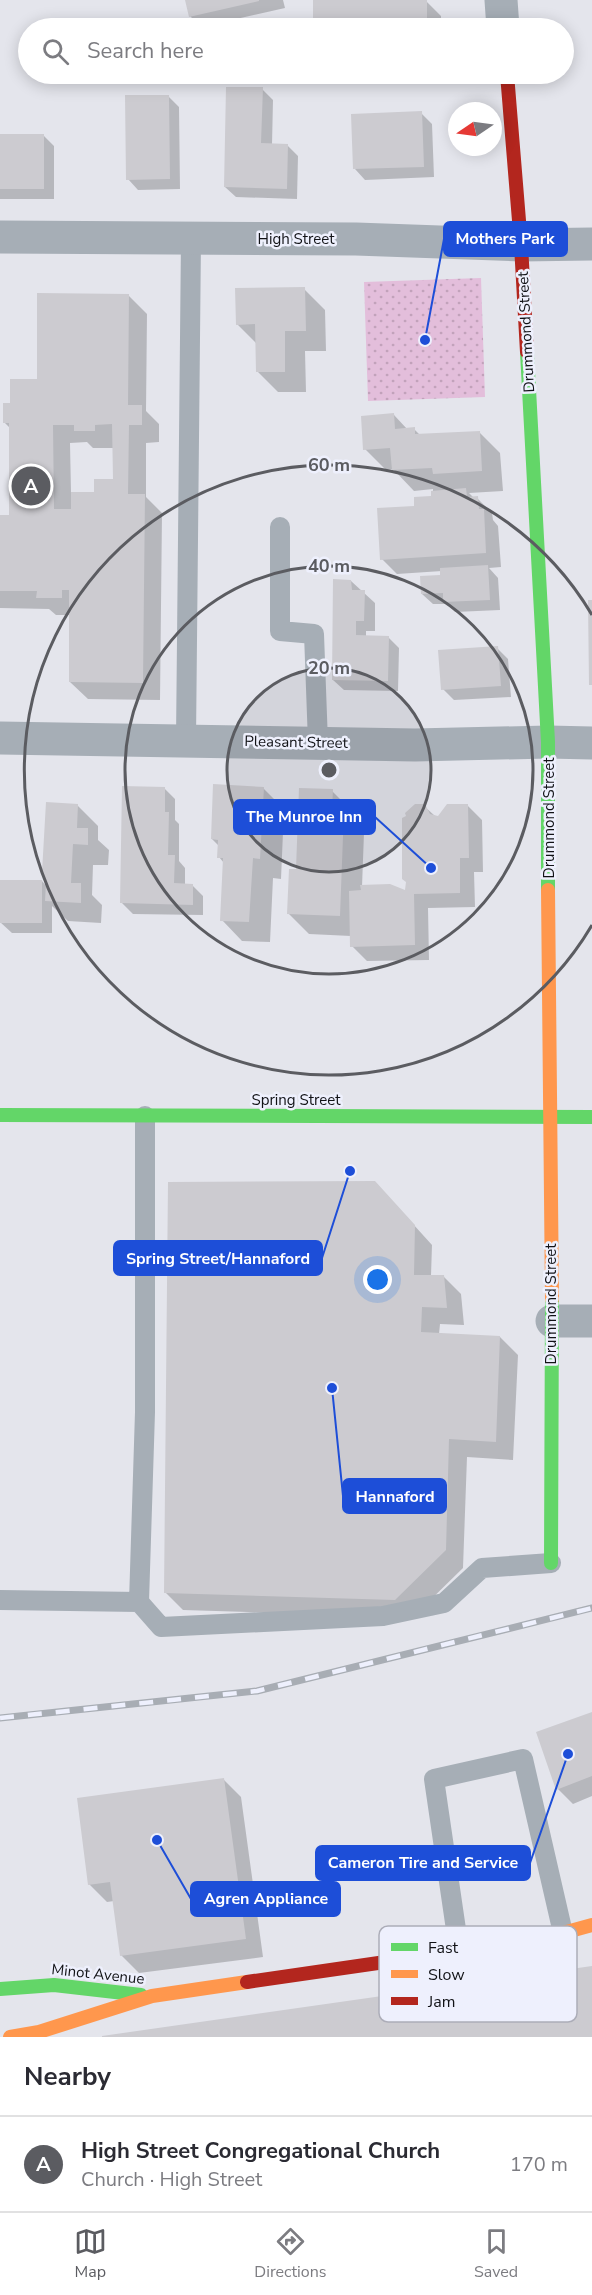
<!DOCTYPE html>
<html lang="en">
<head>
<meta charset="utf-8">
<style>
	:root { --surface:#fff; --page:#f7f7f7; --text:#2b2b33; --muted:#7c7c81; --line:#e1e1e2; --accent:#5b5c61 }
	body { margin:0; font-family:"Nunito Sans",sans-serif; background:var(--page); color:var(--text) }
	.compass { position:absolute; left:448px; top:102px; width:54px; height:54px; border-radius:50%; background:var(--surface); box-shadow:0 3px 15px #0003; rotate:257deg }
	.you { position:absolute; left:378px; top:1280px; width:21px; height:21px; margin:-15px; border:4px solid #fff; border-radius:50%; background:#1a73e8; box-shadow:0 0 0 9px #1a73e833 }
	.badge { display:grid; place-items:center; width:39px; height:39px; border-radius:50%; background:var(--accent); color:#fff; font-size:20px; font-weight:700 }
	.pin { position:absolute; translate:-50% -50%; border:3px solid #fff; box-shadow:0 2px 6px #0006 }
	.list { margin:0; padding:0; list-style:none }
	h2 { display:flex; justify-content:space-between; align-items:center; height:78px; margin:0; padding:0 24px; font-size:26px }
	h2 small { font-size:20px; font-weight:400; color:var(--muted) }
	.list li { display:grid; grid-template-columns:39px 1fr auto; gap:18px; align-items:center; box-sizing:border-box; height:96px; padding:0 24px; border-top:2px solid var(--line) }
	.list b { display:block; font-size:22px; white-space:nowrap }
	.list p { margin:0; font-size:20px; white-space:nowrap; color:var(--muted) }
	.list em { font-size:20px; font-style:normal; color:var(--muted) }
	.icon { flex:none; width:33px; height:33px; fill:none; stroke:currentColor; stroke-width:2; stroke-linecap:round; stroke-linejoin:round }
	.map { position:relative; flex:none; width:592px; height:2037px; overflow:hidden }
	.search { position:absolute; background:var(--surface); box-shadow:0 3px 15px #0003; left:18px; right:18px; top:18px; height:66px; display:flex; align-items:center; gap:15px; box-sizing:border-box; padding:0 21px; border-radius:33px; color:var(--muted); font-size:22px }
	.sheet { height:174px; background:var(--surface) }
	nav { display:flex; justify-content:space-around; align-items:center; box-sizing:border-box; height:84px; border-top:2px solid var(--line); background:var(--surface); font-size:16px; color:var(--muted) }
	nav a { display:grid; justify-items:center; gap:3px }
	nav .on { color:var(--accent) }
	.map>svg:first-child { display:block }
	.park { fill:url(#park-dots) }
	.shadow { fill:#0003; fill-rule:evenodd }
	.building { fill:#cccbd0; fill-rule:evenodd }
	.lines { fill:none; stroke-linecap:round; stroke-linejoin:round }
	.lane { stroke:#a6aeb6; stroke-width:20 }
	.street { stroke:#a6aeb6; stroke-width:33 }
	.fast { stroke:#63d668; stroke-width:14 }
	.slow { stroke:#ff974d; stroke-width:14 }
	.jam { stroke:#b3261e; stroke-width:14 }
	.rail-casing { stroke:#a8adb4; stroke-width:7 }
	.rail { stroke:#eef0fd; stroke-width:4.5; stroke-dasharray:14; stroke-linecap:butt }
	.ring { fill:none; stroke:#5b5c61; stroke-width:3 }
	.labels { text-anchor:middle; stroke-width:5; stroke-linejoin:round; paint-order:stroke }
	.street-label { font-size:15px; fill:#111216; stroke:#eef0fd }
	.key { fill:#eef0fd; stroke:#acadb8; stroke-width:1.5 }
	.key-label { font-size:16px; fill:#111216 }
	.centre { fill:#5b5c61; stroke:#eef0fd; stroke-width:3 }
	.ring-label { font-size:18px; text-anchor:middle; font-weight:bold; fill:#5b5c61; stroke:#eef0fd; stroke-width:5; stroke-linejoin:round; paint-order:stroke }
	.leader { fill:none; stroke:#1d4ed8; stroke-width:2 }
	.callout-dot { fill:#1d4ed8; stroke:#eef0fd; stroke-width:2 }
	.callout { fill:#1d4ed8; stroke:#1d4ed8; stroke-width:2 }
	.callout-label { font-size:16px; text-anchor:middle; font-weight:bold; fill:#fff }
</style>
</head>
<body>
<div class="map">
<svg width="592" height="2037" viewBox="0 0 592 2037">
	<defs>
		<pattern id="park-dots" width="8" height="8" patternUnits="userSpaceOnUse" patternTransform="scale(1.5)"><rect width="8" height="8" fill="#e3bedb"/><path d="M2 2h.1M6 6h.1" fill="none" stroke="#c2a2bb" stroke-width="1.8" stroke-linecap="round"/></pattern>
	</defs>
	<rect width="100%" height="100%" fill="#e4e5ec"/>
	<path class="park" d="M481,278l4,119 -117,4 -4,-119z"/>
	<path class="shadow" d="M187,0h96l2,8 -84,19 -11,-11z
		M426,1l15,15v12h-126l-1,-26z
		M322,74h120v6l-112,2z
		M262,89l11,11 -1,45h15l11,11 -1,43 -61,-2 -11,-10z
		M168,96l11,11 1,82 -42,1 -10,-11z
		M421,113l11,11 2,53 -69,3 -10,-11z
		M0,136h44l10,10v53h-54z
		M304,289l21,21 1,41h-21l1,41h-28l-21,-21v-27l-20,-20z
		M129,296l18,18 -1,97 13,13v18l-13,1v54l16,16 -2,187 -72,-1 -18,-17 1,-67h-15l-7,-6 -49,-1v-92h11v-87l-7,-7 7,-18zM87,442l6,6h21v33l-19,12h-24l-1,-50z
		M394,415l14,15 6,-1 7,7 58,-4 21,21 3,38 -34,2 5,5h3l15,15 1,7 5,6 3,41 -12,1 9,10 2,32 -45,2 -8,-8h-14l-11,-10 20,-17v-6l-45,3 -15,-15 34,-52 17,-10v-8l-19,2 -21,-22 -7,1 -21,-21z
		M351,581l24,22v28h-9v6h22l11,11 -1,43 -54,-1 -11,-10z
		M497,648l11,11 3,38 -57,3 -11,-11z
		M164,788l11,11v21l4,4v37l6,7v17h7l11,11v19l-70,-1 -11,-11z
		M263,788l21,21 -3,70 -8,-1 -3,64 -28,-1 -20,-21 2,-57 -5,-6v-11l-7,-7z
		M332,791l21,21v9l11,12 -2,54 44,5 18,-86 11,10 4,1 28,-12 15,15 1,52h-9l1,35 -47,1 1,52 -62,1 -15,-15 -1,-10 -42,-2 -20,-20 8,-44z
		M77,805l21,21v14l11,10 -1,15h-15l-1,30 10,10 -1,18 -33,-2 -16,-15v27h-40l-12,-11v-41h42l5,6z
		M375,1182l57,63 -1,31h12l18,18 3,31 -24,-1 -1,10 61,3 18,18 -5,105 -46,-3 -4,111 -50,49 -230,-7 -18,-18z
		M592,1713v83l-19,8 -15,-15z
		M224,1780l17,17 22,160 -124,16 -18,-18 -7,-54 -7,1 -18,-18z"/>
	<path class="building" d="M185,0h74v1l-70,16z
		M313,0h114v28h-114z
		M226,87h37l-2,56 27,1 -1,45 -63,-2z
		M125,95h44l1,84 -44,1z
		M422,111l2,56 -71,2 -2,-55z
		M0,134h44v55h-44z
		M305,287l1,44h-21v41h-29l-1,-48 -19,1 -1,-37z
		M37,293l92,1 -1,111h14v20h-13l-1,69h17l-2,189 -74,-1v-92h-7v8h-26l1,-7h-37v-76h9v-92h-6v-20h7v-24h27zM112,424l1,55h-19v13h-23v17h-17l-1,-84h21v6h21v-6z
		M394,413l1,16 20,-2v7l65,-3 2,40 -49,3 -1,-6 -40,2 -2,-22 -27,2 -2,-34z
		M466,488l1,9 11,-1 1,13h5l2,44 -106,7 -3,-52 37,-2v-9l17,-1v-5z
		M488,565l2,35 -47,2v-9l-22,1 -1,-18 20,-1v-7z
		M333,579l18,1 1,10h13l-1,31h-8v14l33,1 -1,45 -56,-1z
		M588,600h4v85h-3z
		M498,646l3,40 -60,4 -3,-40z
		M213,784l51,3 -4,72 -7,-1 -4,64 -29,-1 3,-63h-6l1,-18 -7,-1z
		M122,786l43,1v25h4l-1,43h7l-1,28 19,1v21l-73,-2z
		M299,788l34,1 -1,21h12l-4,106 -53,-2 2,-45h7z
		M46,802l32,2 -1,24h11v17l-15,-1 -2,39h10v20l-36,-2 1,-18 -4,-11z
		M415,804h10l5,10 8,2 9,-12h21l1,54h-9v35l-46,1 1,51 -65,2 -1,-56 12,-1 -1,-5 30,-1 15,6 1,-8 -4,-3v-61l4,-2 -1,-3z
		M0,880h42v43h-42z
		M375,1181l40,44 -1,50h30l3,33 -25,-1 -1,25 79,4 -4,106 -47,-3 -3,111 -51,50 -231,-7 4,-411z
		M592,1712v64l-36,14 -20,-58z
		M224,1778l22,161 -126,17 -10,-74 -22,3 -11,-87z
		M592,1966v71h-490v-1z"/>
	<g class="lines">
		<path class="lane" d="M280,527v104l34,3 4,109
			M186,740l5,-502
			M0,1600l139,2 6,-190v-296
			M139,1602l22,25 222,-11 61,-13 38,-35 69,-5
			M459,1950l-25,-171 89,-20 40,174"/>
		<path class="street" d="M501,0l2,28
			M0,237l356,2 165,6 71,-1
			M0,738l415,7 133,-3 44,1
			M552,1321h40"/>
		<path class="fast" d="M527,352l21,390v148
			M0,1115l592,2
			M551,1563l1,-264
			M0,1989l54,-4 87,10"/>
		<path class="slow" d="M548,890l4,409
			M468,1950l95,-17 29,-8
			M10,2037l29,-5 113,-36 95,-14"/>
		<path class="jam" d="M507,74l14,171 6,107
			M247,1982l221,-32"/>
		<g class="rail-casing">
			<path id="rail" d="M0,1718l257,-27 335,-83"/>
		</g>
		<use href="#rail" class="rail"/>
	</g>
	<circle cx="329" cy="770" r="102" fill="#5b5c61" fill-opacity=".12"/>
	<g class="ring">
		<circle cx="329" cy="770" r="102"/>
		<circle cx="329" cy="770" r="204"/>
		<path d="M592 925A305 305 0 1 1 592 615"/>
	</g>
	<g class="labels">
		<g class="street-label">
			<text x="296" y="244">High Street</text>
			<text transform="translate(526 332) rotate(-93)" y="5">Drummond Street</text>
			<text transform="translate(296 742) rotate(1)" y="5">Pleasant Street</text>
			<text transform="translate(549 818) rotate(-90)" y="5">Drummond Street</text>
			<text x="296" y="1105">Spring Street</text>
			<text transform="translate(551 1304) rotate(-90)" y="5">Drummond Street</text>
			<text transform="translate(98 1974) rotate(6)" y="5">Minot Avenue</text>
		</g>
	</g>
	<rect x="379" y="1926" width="198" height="96" rx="9" class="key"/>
	<rect x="391" y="1943" width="27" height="8" fill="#63d668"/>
	<rect x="391" y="1970" width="27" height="8" fill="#ff974d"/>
	<rect x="391" y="1997" width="27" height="8" fill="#b3261e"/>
	<g class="key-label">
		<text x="428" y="1953">Fast</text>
		<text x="428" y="1980">Slow</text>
		<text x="428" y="2007">Jam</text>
	</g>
	<circle cx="329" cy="770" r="9" class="centre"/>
	<g class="ring-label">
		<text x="329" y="471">60 m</text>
		<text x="329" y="572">40 m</text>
		<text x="329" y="674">20 m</text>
	</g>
	<path class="leader" d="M425 340L444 239M431 868L375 817M350 1171L322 1258M332 1388L343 1496M568 1754L530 1863M157 1840L191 1899"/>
	<g class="callout-dot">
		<circle cx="425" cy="340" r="6"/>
		<circle cx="431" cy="868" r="6"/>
		<circle cx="350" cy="1171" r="6"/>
		<circle cx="332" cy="1388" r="6"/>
		<circle cx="568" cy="1754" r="6"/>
		<circle cx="157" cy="1840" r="6"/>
	</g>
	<g class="callout">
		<rect x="444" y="222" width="123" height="34" rx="6"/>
		<rect x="234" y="800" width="141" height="34" rx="6"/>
		<rect x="114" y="1241" width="208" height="34" rx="6"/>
		<rect x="343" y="1479" width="103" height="34" rx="6"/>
		<rect x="316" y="1846" width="214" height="34" rx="6"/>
		<rect x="191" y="1882" width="149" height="34" rx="6"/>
	</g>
	<g class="callout-label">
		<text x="505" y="244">Mothers Park</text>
		<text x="304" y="822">The Munroe Inn</text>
		<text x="218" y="1264">Spring Street/Hannaford</text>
		<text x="395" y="1502">Hannaford</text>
		<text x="423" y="1868">Cameron Tire and Service</text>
		<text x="266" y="1904">Agren Appliance</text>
	</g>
</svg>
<svg class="compass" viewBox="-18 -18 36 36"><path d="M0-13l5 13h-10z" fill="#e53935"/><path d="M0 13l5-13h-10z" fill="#7c7c81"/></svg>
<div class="you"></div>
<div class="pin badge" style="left:31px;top:486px">A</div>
<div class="search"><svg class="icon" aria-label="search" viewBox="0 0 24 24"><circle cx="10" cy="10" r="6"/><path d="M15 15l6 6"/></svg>Search here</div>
</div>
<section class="sheet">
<h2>Nearby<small></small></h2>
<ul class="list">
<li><span class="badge">A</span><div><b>High Street Congregational Church</b><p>Church · High Street</p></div><em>170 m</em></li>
</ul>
</section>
<nav>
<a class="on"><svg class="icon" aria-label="map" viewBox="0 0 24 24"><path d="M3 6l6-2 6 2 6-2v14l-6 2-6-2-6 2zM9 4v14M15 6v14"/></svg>Map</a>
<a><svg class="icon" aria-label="directions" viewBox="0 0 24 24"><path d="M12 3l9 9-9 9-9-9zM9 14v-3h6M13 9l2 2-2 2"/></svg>Directions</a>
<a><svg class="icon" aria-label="saved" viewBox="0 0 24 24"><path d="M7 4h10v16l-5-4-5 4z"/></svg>Saved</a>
</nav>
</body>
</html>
